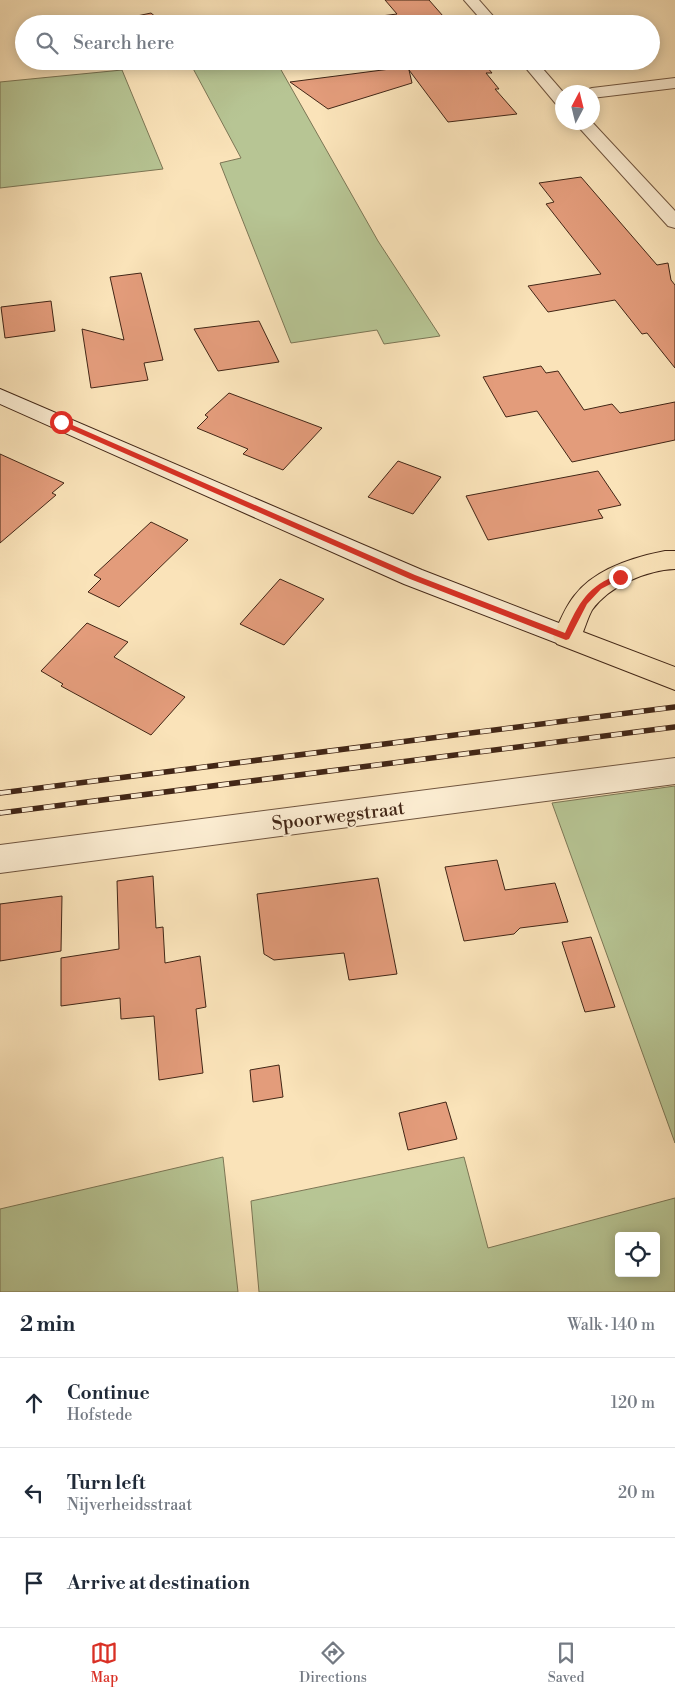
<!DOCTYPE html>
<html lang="en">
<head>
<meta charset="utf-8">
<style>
	:root { --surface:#fff; --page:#f2f2f3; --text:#1f2937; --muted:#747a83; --line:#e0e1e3; --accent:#d93025 }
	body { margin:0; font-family:"Libre Bodoni",serif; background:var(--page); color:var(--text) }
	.controls { position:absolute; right:15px; bottom:15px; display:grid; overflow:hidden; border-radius:5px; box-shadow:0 2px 12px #0003 }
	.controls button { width:45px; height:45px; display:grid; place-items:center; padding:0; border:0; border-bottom:1px solid var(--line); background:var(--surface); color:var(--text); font:25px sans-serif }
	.compass { position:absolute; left:555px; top:85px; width:45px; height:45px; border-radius:50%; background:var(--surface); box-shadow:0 2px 12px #0003; rotate:7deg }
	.stop { position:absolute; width:15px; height:15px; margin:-11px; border:4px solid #d93025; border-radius:50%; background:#fff }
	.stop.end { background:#d93025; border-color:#fff; box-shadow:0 1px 5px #0008 }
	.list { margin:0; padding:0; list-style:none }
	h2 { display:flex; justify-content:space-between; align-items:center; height:65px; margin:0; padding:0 20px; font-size:21px }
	h2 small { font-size:16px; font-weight:400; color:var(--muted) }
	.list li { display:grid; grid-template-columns:32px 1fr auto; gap:15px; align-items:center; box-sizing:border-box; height:90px; padding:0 20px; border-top:1px solid var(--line) }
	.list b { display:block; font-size:19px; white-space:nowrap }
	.list p { margin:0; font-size:16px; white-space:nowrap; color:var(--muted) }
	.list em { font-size:16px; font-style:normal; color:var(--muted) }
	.icon { flex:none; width:28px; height:28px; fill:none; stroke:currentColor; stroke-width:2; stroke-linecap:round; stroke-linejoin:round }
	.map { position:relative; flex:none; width:675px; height:1292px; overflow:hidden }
	.search { position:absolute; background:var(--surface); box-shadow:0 2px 12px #0003; left:15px; right:15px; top:15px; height:55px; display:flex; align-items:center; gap:12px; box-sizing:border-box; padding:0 18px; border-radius:28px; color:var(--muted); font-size:19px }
	.sheet { height:335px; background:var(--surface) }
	nav { display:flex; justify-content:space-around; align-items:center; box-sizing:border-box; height:70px; border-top:1px solid var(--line); background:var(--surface); font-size:14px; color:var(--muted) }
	nav a { display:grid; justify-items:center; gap:2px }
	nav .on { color:var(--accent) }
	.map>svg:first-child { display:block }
	.green { fill:#b7c594; stroke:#7c7655; fill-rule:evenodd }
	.building { fill:#e39c7b; stroke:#422616 }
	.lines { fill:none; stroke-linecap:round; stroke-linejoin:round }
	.street-casing { stroke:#70553f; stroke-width:2 }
	.secondary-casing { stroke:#422616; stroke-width:2 }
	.primary-casing { stroke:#422616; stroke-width:2 }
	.street { fill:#fcedd2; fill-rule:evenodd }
	.secondary { fill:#fcedd2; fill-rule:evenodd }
	.primary { fill:#fae3b9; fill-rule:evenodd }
	.rail-casing { stroke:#422616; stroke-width:5.5 }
	.rail { stroke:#fcedd2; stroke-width:4; stroke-dasharray:11; stroke-linecap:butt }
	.route { fill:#d93025 }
	.labels { text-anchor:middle; stroke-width:4; stroke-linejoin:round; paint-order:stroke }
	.street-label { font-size:19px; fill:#422616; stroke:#fcedd2 }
</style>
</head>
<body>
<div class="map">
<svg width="675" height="1292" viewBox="0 0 675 1292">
	<rect width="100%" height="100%" fill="#fae3b9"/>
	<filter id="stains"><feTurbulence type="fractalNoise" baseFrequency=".004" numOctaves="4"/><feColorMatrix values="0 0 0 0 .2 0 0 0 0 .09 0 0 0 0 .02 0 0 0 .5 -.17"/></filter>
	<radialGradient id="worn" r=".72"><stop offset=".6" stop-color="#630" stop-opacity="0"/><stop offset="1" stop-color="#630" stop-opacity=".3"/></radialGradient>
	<path class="green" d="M189,61h87l102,180 62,95 -56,8 -7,-14 -86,13 -71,-180 21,-5z
		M122,70l41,99 -163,19v-106z
		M675,786v357l-123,-340z
		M223,1157l15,135h-238v-83z
		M464,1157l24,91 187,-50v94h-416l-8,-91zM619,1236h37v37h-37z"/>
	<path class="building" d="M385,0h44l21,24h-63l-6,-8 16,-2z
		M151,13l13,11 -60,-1z
		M418,61h64l10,12h-6l13,16h-4l22,25 -69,8 -39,-52 3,13 -84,26 -38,-27 131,-17z
		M581,177l76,88 11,-2 3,17 4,5v83l-28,-35 -5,1 -27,-34 -67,12 -20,-26 73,-12 -55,-70 8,-2 -15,-19z
		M141,273l22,87 -19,3 4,17 -57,8 -9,-59 42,11 -14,-63z
		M51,301l4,30 -50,7 -4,-31z
		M259,321l20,41 -61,9 -24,-42z
		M541,366l5,7 12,-2 26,39 28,-6 8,9 55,-11v38l-103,22 -35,-51 -31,6 -23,-40z
		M229,393l93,35 -39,42 -40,-16 5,-5 -51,-21 11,-11 -3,-2z
		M0,454l64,29 -12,10 4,2 -56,48z
		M398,461l43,16 -28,37 -45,-17z
		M598,471l23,34 -23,5 5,8 -115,22 -22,-44z
		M151,522l37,18 -69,67 -31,-15 13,-13 -7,-4z
		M280,579l44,20 -40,46 -44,-21z
		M87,623l41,19 -14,15 71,40 -34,38 -90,-49 2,-2 -22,-13z
		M497,860l8,30 50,-7 13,39 -48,6 -6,6 -50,7 -19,-74z
		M153,876l3,52 7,-1 2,36 35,-7 6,51 -10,2 7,64 -44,7 -5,-64 -33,3 -1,-21 -59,8v-48l58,-9 -2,-68z
		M378,878l19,96 -48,6 -5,-27 -70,7 -10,-6 -7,-60z
		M62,896l-1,55 -61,10v-57z
		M591,937l24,70 -30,5 -23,-70z
		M279,1065l4,32 -30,5 -3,-32z
		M446,1102l11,37 -49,11 -9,-37z"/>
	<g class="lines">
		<g class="street-casing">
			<path id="street" d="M464,0h15l21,24h-15z
				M520,61h16l27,31 -1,14 -6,-2z
				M675,78v10l-83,10v-6h-8l2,-2 6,-2z
				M574,122h18l83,89v17l-7,-2z
				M675,758v26l-675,89v-28z"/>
		</g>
		<g class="secondary-casing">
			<path id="secondary" d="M0,389l422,181 155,60 4,7 -4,7 -10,3 -163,-63 -404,-180z"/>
		</g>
		<g class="primary-casing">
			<path id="primary" d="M665,551h10v18c-28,1 -66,17 -83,41 -4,7 -6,15 -9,22l92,35v23l-118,-46 -4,-7c6,-14 12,-30 22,-42 20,-26 59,-38 90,-44z"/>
		</g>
		<use href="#street" class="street"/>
		<use href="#secondary" class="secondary"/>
		<use href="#primary" class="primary"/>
		<g class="rail-casing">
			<path id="rail" d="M0,793l675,-86
				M0,813l675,-86"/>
		</g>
		<use href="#rail" class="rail"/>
	</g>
	<path class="route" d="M61,420l354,155 150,58c14,-30 22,-47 55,-59l4,3 -23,12 -14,15 -18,35 -3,1 -156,-61 -352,-155v-3z"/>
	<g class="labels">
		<g class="street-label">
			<text transform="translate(338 815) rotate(-7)" y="7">Spoorwegstraat</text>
		</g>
	</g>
	<rect width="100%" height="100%" filter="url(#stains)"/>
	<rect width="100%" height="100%" fill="url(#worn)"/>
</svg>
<div class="controls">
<button><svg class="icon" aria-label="locate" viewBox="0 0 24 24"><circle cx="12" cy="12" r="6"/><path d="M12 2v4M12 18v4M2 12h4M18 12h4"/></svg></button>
</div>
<svg class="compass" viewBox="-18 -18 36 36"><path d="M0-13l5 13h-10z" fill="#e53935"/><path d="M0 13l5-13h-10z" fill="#747a83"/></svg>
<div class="stop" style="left:61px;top:422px"></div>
<div class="stop end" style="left:620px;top:577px"></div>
<div class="search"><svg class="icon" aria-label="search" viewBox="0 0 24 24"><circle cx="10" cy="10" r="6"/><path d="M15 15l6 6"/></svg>Search here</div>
</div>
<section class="sheet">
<h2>2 min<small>Walk · 140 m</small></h2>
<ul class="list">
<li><svg class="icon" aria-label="ahead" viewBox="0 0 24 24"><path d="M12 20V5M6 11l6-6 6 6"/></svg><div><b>Continue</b><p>Hofstede</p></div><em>120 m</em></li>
<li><svg class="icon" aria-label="left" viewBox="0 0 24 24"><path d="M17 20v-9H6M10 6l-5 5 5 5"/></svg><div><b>Turn left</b><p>Nijverheidsstraat</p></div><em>20 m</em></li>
<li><svg class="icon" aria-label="arrive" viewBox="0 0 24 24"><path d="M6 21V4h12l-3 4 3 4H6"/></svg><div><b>Arrive at destination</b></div></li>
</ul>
</section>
<nav>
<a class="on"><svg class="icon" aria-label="map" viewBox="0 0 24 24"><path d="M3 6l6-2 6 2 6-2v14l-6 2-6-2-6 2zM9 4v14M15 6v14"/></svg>Map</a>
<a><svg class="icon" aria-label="directions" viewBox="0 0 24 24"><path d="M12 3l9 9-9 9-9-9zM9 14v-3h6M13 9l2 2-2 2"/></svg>Directions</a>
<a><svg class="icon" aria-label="saved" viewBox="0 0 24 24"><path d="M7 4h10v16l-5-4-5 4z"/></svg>Saved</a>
</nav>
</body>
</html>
